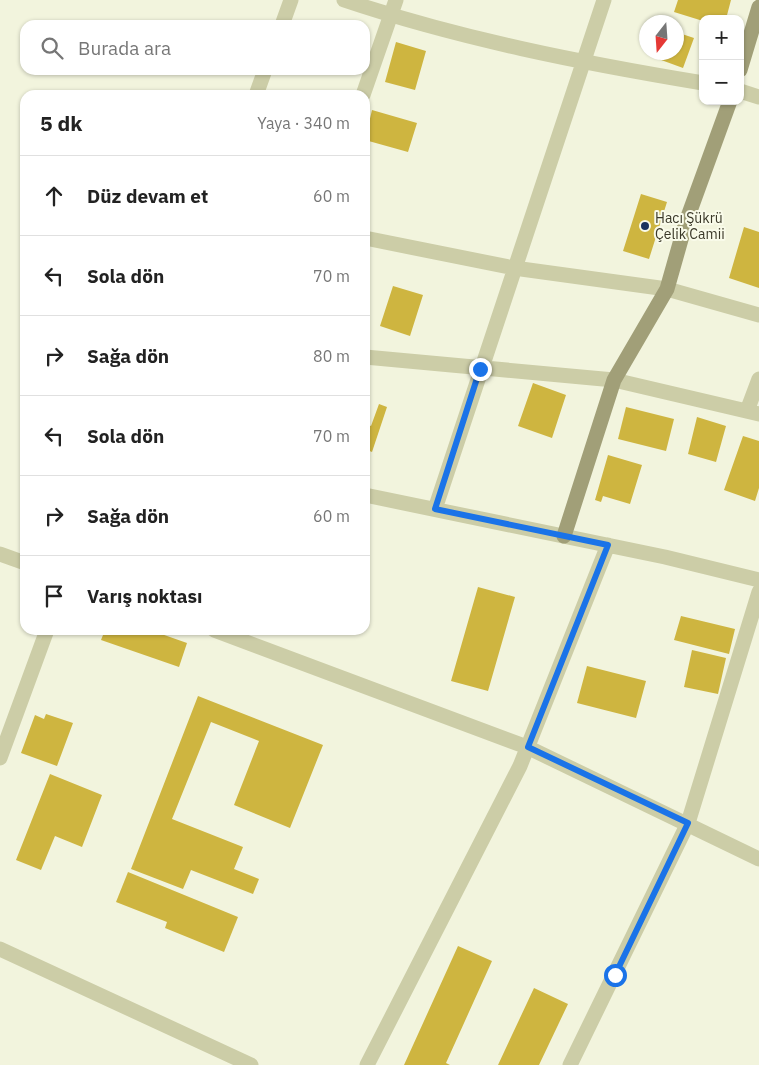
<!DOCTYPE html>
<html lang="tr">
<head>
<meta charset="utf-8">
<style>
	:root { --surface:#fff; --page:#f2f2f2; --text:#222; --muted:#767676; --line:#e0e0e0 }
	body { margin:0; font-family:"IBM Plex Sans",sans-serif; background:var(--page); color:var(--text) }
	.controls { position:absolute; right:15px; top:15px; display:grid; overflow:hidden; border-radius:10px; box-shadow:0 1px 4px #0004 }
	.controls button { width:45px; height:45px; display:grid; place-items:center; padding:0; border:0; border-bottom:1px solid var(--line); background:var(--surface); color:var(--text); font:25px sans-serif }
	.compass { position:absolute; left:639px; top:15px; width:45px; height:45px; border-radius:50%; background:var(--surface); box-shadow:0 1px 4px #0004; rotate:197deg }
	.stop { position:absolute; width:15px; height:15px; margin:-11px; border:4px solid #1a73e8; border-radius:50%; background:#fff }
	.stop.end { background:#1a73e8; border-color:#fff; box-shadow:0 1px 5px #0008 }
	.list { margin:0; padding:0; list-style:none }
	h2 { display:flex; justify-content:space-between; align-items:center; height:65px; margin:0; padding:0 20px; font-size:21px }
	h2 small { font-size:16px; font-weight:400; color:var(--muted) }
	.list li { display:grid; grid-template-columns:32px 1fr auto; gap:15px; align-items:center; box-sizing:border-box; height:80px; padding:0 20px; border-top:1px solid var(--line) }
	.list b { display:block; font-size:19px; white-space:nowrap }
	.list em { font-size:16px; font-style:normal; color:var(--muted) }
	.icon { flex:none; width:28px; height:28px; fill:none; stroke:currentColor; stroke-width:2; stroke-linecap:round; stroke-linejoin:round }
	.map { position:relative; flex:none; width:759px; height:1065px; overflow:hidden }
	.search { position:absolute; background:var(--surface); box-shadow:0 1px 4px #0004; left:20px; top:20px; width:350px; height:55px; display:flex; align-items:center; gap:12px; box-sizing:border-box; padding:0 18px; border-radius:15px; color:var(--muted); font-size:19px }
	.panel { position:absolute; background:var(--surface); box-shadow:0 1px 4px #0004; left:20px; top:90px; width:350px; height:545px; border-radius:15px }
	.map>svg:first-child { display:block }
	.building { fill:#ceb540 }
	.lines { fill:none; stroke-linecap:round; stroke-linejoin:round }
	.street { stroke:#cccda7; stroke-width:15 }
	.secondary { stroke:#a19f78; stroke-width:15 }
	.route { stroke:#1a73e8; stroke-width:6 }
	.poi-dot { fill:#1a335e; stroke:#f9fbea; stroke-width:2 }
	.labels { text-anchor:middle; stroke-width:4; stroke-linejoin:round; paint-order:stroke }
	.poi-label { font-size:14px; fill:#3a3828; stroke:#f9fbea; text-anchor:start }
</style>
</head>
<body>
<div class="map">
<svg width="759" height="1065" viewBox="0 0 759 1065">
	<rect width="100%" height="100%" fill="#f2f4dd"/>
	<path class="building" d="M678,0h53l-5,19h-23v2l-29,-9z
		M676,32l18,6 -11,30 -30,-11 1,-5h22z
		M396,42l30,9 -11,39 -30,-8z
		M372,110l45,13 -9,29 -43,-12z
		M641,194l26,8 -18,57 -26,-8z
		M744,227l15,5v56l-30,-10z
		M393,286l30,9 -13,41 -30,-10z
		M533,383l33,12 -14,43 -34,-12z
		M379,404l8,3 -15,45 -7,-3v-26l6,3z
		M626,407l48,12 -8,32 -48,-12z
		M697,417l29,9 -10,36 -28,-8z
		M743,436l16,5v47l-4,13 -31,-11z
		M608,455l34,10 -12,39 -27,-8 -2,6 -6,-2z
		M478,587l37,10 -27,94 -37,-10z
		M681,616l54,13 -6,25 -55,-14z
		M105,630h45l37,13 -8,24 -78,-27z
		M692,650l34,8 -8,36 -34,-7z
		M587,666l59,15 -10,37 -59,-15z
		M198,696l125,49 -33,83 -56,-23 25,-64 -48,-19 -39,97 71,28 -9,22 25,10 -6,15 -62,-24 -8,19 -52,-20z
		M46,714l27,9 -16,43 -36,-13 14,-38 9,4z
		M50,774l52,21 -20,52 -27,-11 -14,34 -25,-10z
		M128,872l110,45 -14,35 -59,-24 2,-6 -51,-20z
		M458,946l34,15 -46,102 4,2h-46z
		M534,988l34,16 -29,61h-41z"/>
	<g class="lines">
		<path class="street" d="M344,0c116,39 238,63 359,83
			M282,25l9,-25
			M740,91l19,6
			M256,95l9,-25
			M363,95l33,-95
			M365,238l149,30 153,21 92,26
			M365,357l249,23 145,34
			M747,411l12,-32
			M365,495l300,62 94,23
			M435,509l169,-509
			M0,554l25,9
			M214,630l313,117 232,112
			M0,758l47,-128
			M0,949l251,116
			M367,1065l153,-299 88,-221
			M570,1065l118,-242 71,-231"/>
		<path class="secondary" d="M740,70l19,-63
			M564,536l50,-156 53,-91 19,-67 44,-121"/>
	</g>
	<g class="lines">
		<path class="route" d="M480,369l-45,140 173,36 -80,202 160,76 -73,152"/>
	</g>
	<circle class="poi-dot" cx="645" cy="226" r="5"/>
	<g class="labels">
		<g class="poi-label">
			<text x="655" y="223">Hacı Şükrü<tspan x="655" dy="16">Çelik Camii</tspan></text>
		</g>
	</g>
</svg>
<div class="controls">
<button>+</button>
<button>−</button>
</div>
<svg class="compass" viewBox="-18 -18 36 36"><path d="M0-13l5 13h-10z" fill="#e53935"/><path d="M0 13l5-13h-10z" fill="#767676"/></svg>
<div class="stop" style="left:615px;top:975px"></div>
<div class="stop end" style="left:480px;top:369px"></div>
<div class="search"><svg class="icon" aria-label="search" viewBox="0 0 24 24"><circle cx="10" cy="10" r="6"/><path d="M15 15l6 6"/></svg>Burada ara</div>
<section class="panel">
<h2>5 dk<small>Yaya · 340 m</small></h2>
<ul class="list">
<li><svg class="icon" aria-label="ahead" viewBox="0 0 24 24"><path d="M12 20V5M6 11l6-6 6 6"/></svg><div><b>Düz devam et</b></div><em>60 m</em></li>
<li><svg class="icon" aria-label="left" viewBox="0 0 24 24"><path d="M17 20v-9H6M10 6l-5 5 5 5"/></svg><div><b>Sola dön</b></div><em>70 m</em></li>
<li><svg class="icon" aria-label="right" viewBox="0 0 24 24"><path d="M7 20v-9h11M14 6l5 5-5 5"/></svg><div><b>Sağa dön</b></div><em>80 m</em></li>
<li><svg class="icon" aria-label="left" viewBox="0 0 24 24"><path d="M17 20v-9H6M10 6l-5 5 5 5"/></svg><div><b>Sola dön</b></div><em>70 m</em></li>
<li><svg class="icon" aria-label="right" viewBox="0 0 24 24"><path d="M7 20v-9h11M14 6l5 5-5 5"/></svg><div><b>Sağa dön</b></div><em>60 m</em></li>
<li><svg class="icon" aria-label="arrive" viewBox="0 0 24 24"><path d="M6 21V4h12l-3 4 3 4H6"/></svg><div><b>Varış noktası</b></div></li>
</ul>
</section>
</div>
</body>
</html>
